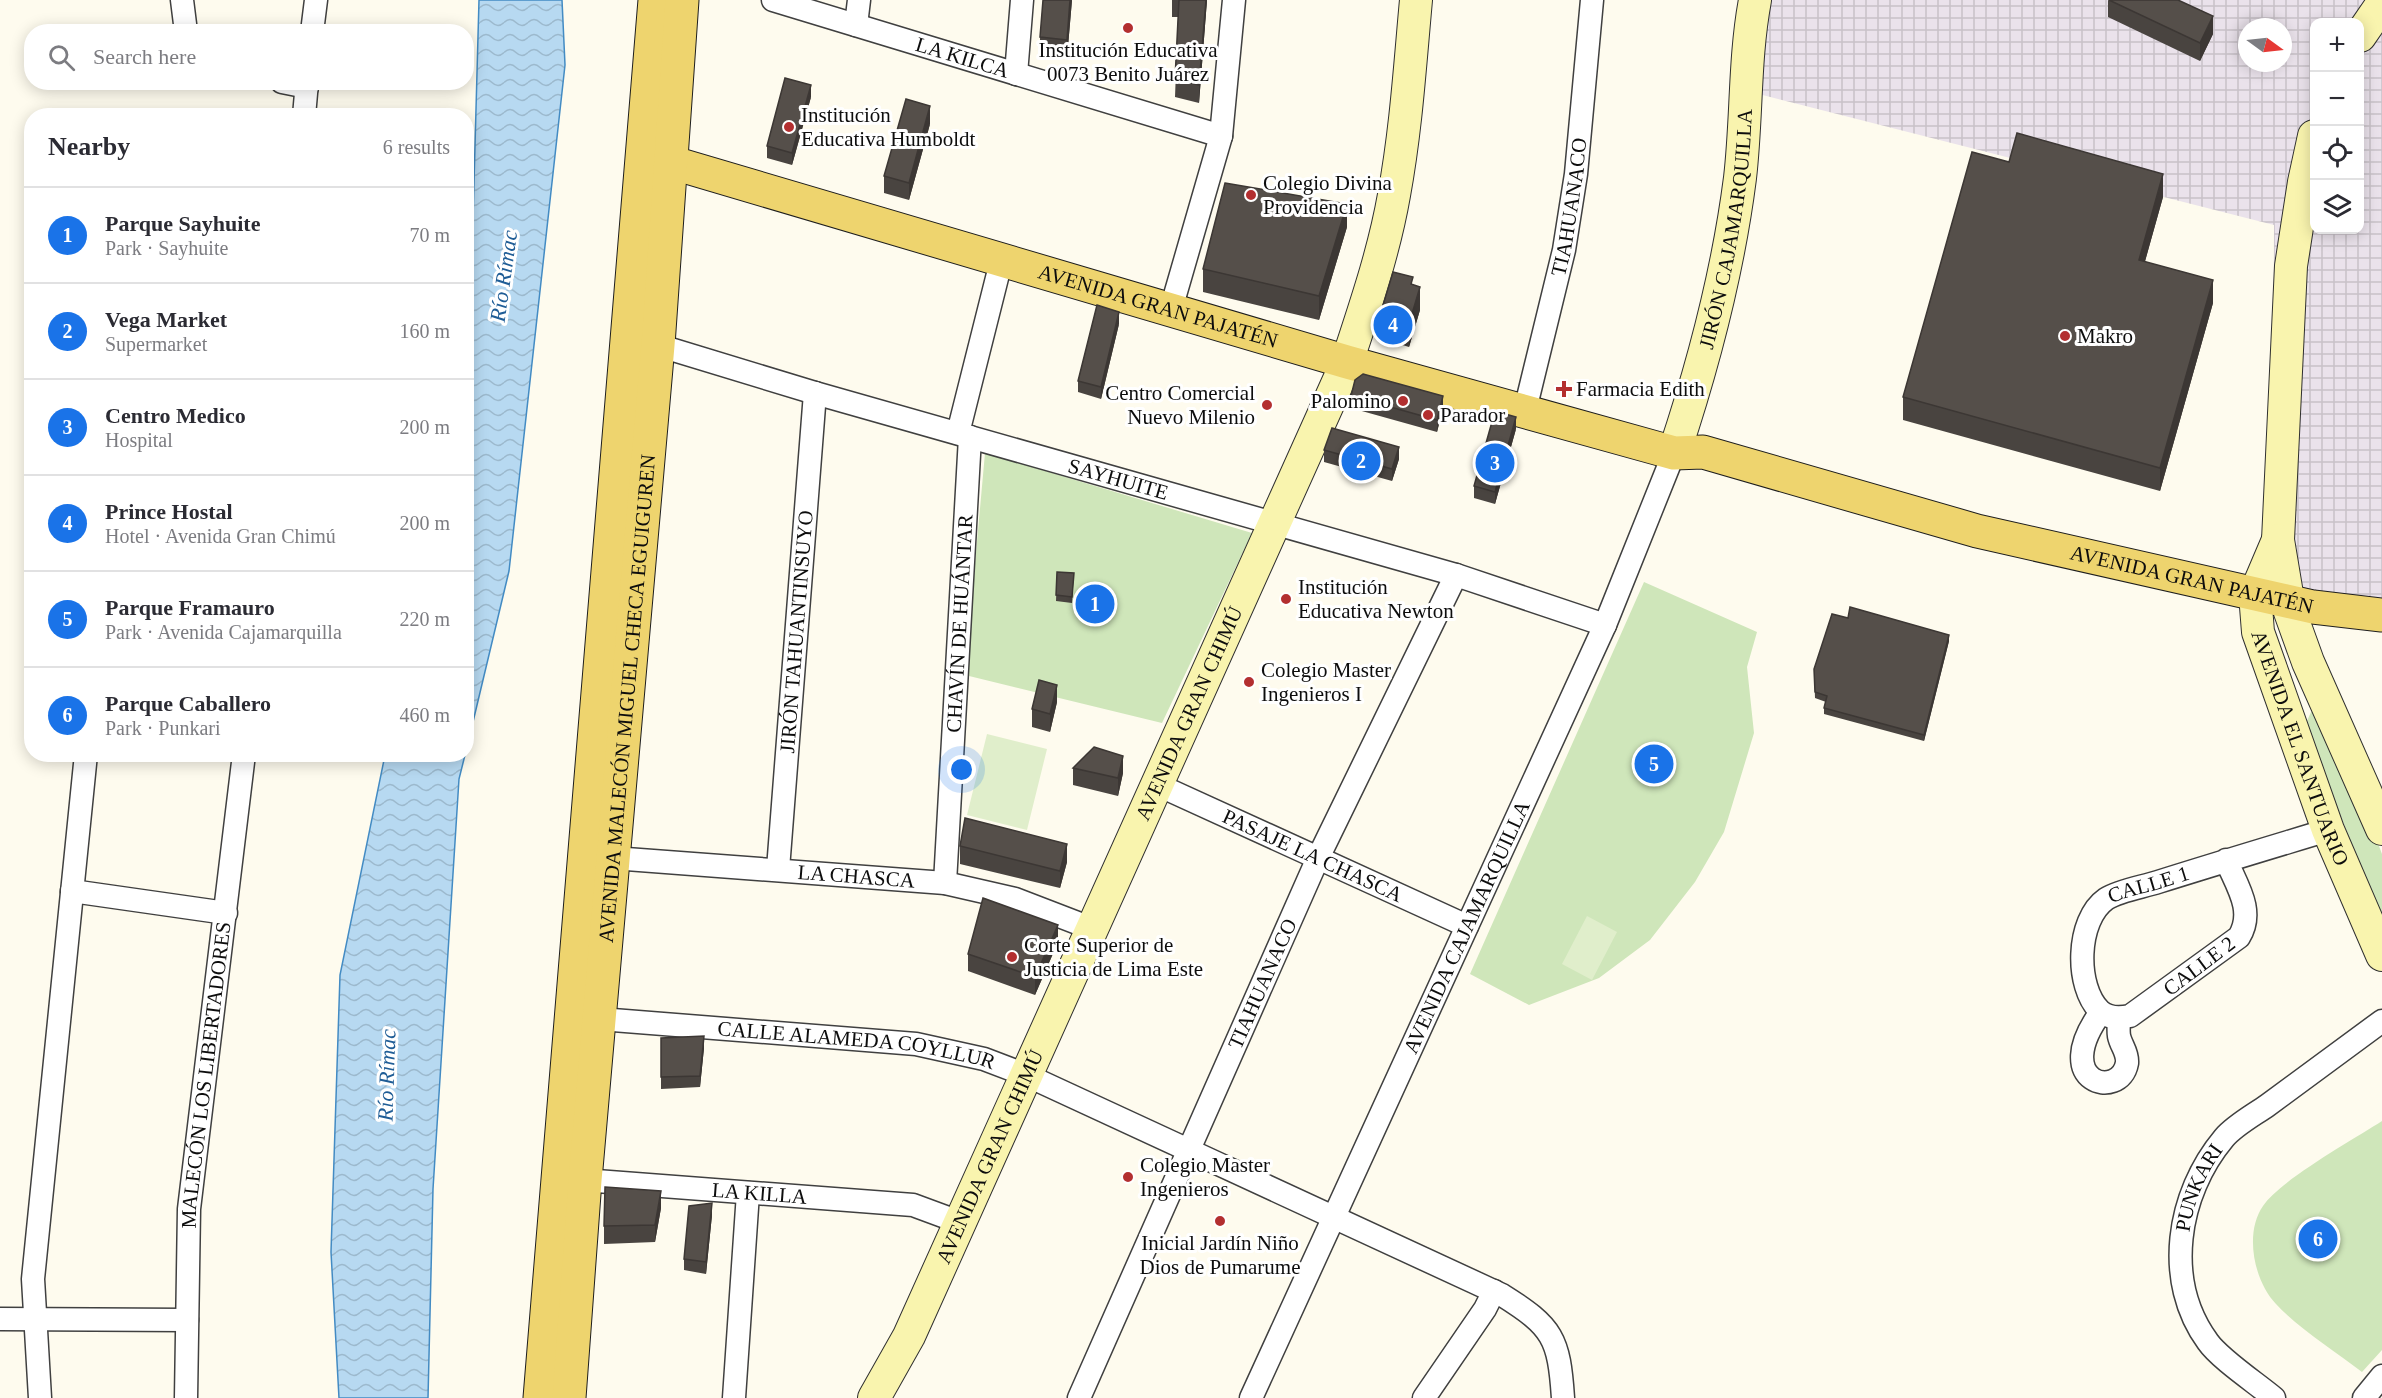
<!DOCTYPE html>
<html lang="en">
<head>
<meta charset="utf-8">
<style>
	:root { --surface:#fff; --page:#f2f2f3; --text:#2b2b33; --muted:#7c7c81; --line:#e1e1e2; --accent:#1a73e8 }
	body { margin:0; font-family:"Times New Roman",serif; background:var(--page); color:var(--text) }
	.controls { position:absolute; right:18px; top:18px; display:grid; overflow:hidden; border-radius:12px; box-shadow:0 3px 15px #0003 }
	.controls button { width:54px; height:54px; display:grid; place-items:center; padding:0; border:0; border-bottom:2px solid var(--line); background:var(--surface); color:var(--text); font:30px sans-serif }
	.compass { position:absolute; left:2238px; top:18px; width:54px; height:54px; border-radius:50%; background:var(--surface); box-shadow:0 3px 15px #0003; rotate:105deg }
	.you { position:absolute; left:962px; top:770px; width:21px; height:21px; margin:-15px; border:4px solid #fff; border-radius:50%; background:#1a73e8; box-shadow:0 0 0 9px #1a73e833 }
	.badge { display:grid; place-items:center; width:39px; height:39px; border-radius:50%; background:var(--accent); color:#fff; font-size:20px; font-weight:700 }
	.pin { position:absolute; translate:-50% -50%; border:3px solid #fff; box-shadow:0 2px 6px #0006 }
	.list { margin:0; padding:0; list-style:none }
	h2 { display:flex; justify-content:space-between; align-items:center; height:78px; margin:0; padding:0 24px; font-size:26px }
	h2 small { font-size:20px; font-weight:400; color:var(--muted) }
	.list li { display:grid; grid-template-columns:39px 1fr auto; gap:18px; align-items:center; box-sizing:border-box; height:96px; padding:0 24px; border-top:2px solid var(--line) }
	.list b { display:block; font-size:22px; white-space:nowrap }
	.list p { margin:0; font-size:20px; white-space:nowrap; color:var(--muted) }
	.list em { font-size:20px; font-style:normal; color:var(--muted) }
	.icon { flex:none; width:33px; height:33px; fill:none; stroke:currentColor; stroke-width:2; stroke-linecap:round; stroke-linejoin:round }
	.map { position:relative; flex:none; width:2382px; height:1398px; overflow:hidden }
	.search { position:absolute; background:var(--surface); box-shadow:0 3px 15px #0003; left:24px; top:24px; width:450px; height:66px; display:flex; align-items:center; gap:15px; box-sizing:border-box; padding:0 21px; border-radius:24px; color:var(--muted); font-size:22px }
	.panel { position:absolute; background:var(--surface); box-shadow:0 3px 15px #0003; left:24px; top:108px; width:450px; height:654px; border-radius:24px }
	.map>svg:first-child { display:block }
	.industrial { fill:url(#industrial-grid); fill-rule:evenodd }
	.grass { fill:#cfe6ba }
	.pitch { fill:#e0eecb }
	.water { fill:url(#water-waves); stroke:#438bc3; stroke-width:1.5 }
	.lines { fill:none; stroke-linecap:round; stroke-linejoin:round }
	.street-casing { stroke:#404040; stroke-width:25 }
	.secondary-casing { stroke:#2f2f2f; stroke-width:34 }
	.primary-casing { stroke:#1e1e1e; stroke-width:35 }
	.street { stroke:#fff; stroke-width:22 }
	.secondary { stroke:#f9f4ae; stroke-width:32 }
	.primary { stroke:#eed46e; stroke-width:33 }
	.wall { fill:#494440 }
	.shaded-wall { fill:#3c3734 }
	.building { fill:#554f4a; stroke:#3c3734; stroke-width:1.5 }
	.poi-dot { fill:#b32f30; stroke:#fff; stroke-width:2 }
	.labels { text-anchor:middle; stroke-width:6; stroke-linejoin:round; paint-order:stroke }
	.poi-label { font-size:21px; fill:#0d0d0d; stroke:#fff; text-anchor:start }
	.street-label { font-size:21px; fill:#0d0d0d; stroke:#fff }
	.water-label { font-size:22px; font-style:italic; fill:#1f5d96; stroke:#fff }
</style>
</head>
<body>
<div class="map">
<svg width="2382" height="1398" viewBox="0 0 2382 1398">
	<defs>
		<pattern id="industrial-grid" width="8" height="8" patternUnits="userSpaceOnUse" patternTransform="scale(1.5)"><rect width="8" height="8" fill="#eae2eb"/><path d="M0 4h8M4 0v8" fill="none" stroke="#c8c1c8"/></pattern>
		<pattern id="water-waves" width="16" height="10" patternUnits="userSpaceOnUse" patternTransform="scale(1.5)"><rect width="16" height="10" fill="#b7d9f1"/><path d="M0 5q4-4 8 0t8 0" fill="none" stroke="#9cb9cd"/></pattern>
	</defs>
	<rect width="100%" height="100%" fill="#fefbee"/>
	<path class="industrial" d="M1767,0h615v612l-109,-16 1,-371 -527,-134zM2314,22h46v208h-46zM2247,27h36v36h-36z"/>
	<path class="grass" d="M985,453l267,80 -90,190 -197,-48z
		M1644,582l113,50 -10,35 7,66 -30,99 -29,50 -45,58 -51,38 -70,27 -59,-31z
		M2319,709l38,80 25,65v67l-70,-178 -5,-22 4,-9z
		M2382,1121v229l-20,22c-27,-21 -63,-43 -86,-68 -22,-23 -32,-71 -13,-98 16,-25 91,-67 119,-85z"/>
	<path class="pitch" d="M987,734l60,15 -20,81 -60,-15z
		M1587,916l30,16 -25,48 -30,-16z"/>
	<path class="water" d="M479,0h83l3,65 -56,506 -42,176 -1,-457 6,-35z
		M385,755h80l-6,24 -26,410 -5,209h-89l-8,-146 9,-277z"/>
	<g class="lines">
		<g class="street-casing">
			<g id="street">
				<path d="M182,0l4,32"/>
				<path id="s1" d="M773,0l448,136"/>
				<path d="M856,25l3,-25"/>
				<path d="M312,32l4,-32"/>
				<path d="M1016,74l6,-74"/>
				<path d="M282,82l25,5"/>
				<path d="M304,116l3,-34"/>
				<path d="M1171,309l50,-173 13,-136"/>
				<path id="s2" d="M644,341l171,52 641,182 149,50"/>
				<path id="s3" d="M1525,410l39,-160 12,-76 16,-174"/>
				<path d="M958,433l44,-175"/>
				<path id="s4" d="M1158,785l309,141"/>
				<path id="s5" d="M613,858l332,25 70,16 78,30"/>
				<path id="s6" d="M2226,860c11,26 29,51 13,77l-109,79c-10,2 -21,3 -30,-5 -25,-24 -24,-91 6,-112 14,-9 37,-12 52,-17 57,-18 114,-35 170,-52"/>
				<path id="s7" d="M778,869l37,-476"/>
				<path id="s8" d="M945,883l25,-446"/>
				<path d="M72,891l154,22"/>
				<path d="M2101,1012c-52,71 19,89 26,51 1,-11 -6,-17 -8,-27 -1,-6 0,-12 0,-18"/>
				<path id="s9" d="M600,1019l316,25 68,15 42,16 476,220c51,32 57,43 61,103"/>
				<path id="s10" d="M570,1179l343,26 46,17"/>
				<path d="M0,1319l187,1"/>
				<path d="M40,1398l-7,-119 53,-525"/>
				<path id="s11" d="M186,1398l3,-189 55,-455"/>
				<path d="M734,1398l14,-205"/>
				<path id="s12" d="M1079,1398l239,-540 138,-283"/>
				<path id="s13" d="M1251,1398l354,-773 69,-172"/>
				<path d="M1424,1398l61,-89 9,-18"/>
				<path id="s14" d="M2274,1398c-18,-15 -54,-39 -66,-56 -45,-61 -31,-148 16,-204 11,-13 30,-23 44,-33 38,-28 76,-56 114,-84"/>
				<path d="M2364,1398l18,-22"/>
			</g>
		</g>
		<g class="secondary-casing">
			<g id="secondary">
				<path d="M2360,36l22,-32"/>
				<path d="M2314,136l-10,46 -13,84 -13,274 12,72 18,50 74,167"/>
				<path id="s15" d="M1674,453c30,-90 54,-181 66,-275 7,-60 4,-119 15,-178"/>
				<path id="s16" d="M2278,540l-23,54 3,38 70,198 54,125"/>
				<path id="s17" d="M874,1398l35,-62 438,-974c18,-55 37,-110 47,-167 12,-65 16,-130 22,-195"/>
			</g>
		</g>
		<g class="primary-casing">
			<g id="primary">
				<path id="s18" d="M643,154l704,208 327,91 29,-1 274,79 336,76 69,8"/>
				<path d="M540,1398l115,-1398"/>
				<path id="s19" d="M569,1398l16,-218 73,-835 24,-345"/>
			</g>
		</g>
		<use href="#street" class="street"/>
		<use href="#secondary" class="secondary"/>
		<use href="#primary" class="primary"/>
	</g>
	<path class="wall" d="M1072,0l-5,58 -27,-3v-18z
		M1172,0h35l-8,103 -24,-6 3,-80h-6z
		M2108,0l105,34 -13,27 -92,-44z
		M811,97l-19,68 -25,-7v-12z
		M930,124l-21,76 -25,-7v-17z
		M2009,162l154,35 -18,64 68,42 -53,188 -257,-71v-23z
		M1347,227l-28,93 -116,-28v-23z
		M1413,285l7,25 -11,37 -29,-9v-23z
		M1119,324l-18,75 -23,-7v-11z
		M1351,396l92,12 -6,24 -86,-24z
		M1516,429l-21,75 -21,-6v-12z
		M1324,450l75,9 -7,22 -68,-19z
		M1057,572l17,1 -2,30 -16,-2z
		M1848,618l101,23 -25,100 -100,-27v-6l2,-6 -11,-4 -1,-29z
		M1057,702l-7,30 -18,-5v-18z
		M1073,768l50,5 -5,23 -45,-11z
		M960,846l107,16 -7,26 -100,-24z
		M1058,942l-23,53 -67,-24v-17z
		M661,1038l43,10 -4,39 -39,2z
		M661,1208l-6,34 -51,2v-18z
		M712,1215l-6,59 -22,-4v-11z"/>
	<path class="shaded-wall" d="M1070,0h2l-5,58v-18z
		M1206,0h1l-8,103v-18z
		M2213,16v18l-13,27v-18z
		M811,85v12l-19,68v-12z
		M930,106v18l-21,76v-17z
		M2163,174v23l-24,86v-23z
		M1347,204v23l-28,93v-24z
		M2213,280v23l-53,188v-23z
		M1420,287v23l-11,37v-23z
		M1119,312v12l-18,75v-12z
		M1443,396v12l-6,24v-12z
		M1516,417v12l-21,75v-12z
		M1399,447v12l-7,22v-12z
		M1949,635v6l-25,100v-6z
		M1057,685v17l-7,30v-18z
		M1123,756v17l-5,23v-18z
		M1067,844v18l-7,26v-17z
		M1058,925v17l-23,53v-18z
		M704,1036v12l-4,39v-11z
		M661,1191v17l-6,34v-17z
		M712,1203v12l-6,59v-12z"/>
	<path class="building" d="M1043,0h27l-3,40 -27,-3z
		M1179,0h27l-7,85 -24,-6z
		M2109,0h69l35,16 -13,27z
		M785,78l26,7 -19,68 -25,-7z
		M906,99l24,7 -21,77 -25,-7z
		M2017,133l146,41 -24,86 74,20 -53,188 -257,-71 69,-245 37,10z
		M1225,183l122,21 -28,92 -116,-27z
		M1393,272l20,5 -2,7 9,3 -11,37 -29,-9z
		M1097,305l22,7 -18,75 -23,-6z
		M1363,374l80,22 -6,24 -86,-24 4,-16z
		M1495,411l21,6 -21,75 -21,-6z
		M1332,428l67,19 -7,22 -68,-19z
		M1057,572l17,1 -2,24 -16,-2z
		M1850,607l99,28 -25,100 -100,-27 3,-12 -12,-4 -1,-23 18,-55 16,4z
		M1039,680l18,5 -7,29 -18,-5z
		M1094,747l29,9 -5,22 -45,-10z
		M965,818l102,26 -7,27 -100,-25z
		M983,898l75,27 -23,52 -67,-23z
		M704,1036l-4,40 -39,1v-39z
		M605,1187l56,4 -6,34 -51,1z
		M712,1203l-6,59 -22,-3 5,-53z"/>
	<g class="poi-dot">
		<circle cx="1128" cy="28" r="6"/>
		<circle cx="789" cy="127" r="6"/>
		<circle cx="1251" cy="195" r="6"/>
		<circle cx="2065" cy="336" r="6"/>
		<path d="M1561 380h6v6h6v6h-6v6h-6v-6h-6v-6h6z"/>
		<circle cx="1403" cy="401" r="6"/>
		<circle cx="1267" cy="405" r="6"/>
		<circle cx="1428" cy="415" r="6"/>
		<circle cx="1286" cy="599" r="6"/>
		<circle cx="1249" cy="682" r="6"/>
		<circle cx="1012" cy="957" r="6"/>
		<circle cx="1128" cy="1177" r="6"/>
		<circle cx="1220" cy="1221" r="6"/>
	</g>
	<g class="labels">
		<g class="poi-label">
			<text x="1128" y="57" text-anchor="middle">Institución Educativa<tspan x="1128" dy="24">0073 Benito Juárez</tspan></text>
			<text x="801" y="122">Institución<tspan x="801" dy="24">Educativa Humboldt</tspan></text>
			<text x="1263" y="190">Colegio Divina<tspan x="1263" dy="24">Providencia</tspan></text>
			<text x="2077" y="343">Makro</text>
			<text x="1576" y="396">Farmacia Edith</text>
			<text x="1255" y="400" text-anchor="end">Centro Comercial<tspan x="1255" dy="24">Nuevo Milenio</tspan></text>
			<text x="1391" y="408" text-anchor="end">Palomino</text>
			<text x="1440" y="422">Parador</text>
			<text x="1298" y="594">Institución<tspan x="1298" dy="24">Educativa Newton</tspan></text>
			<text x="1261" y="677">Colegio Master<tspan x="1261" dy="24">Ingenieros I</tspan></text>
			<text x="1024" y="952">Corte Superior de<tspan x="1024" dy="24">Justicia de Lima Este</tspan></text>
			<text x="1140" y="1172">Colegio Master<tspan x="1140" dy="24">Ingenieros</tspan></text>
			<text x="1220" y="1250" text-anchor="middle">Inicial Jardín Niño<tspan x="1220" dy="24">Dios de Pumarume</tspan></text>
		</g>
		<g class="street-label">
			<text dy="7" stroke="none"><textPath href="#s1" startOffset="198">LA KILCA</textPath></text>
			<text dy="7" stroke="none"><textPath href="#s3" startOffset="208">TIAHUANACO</textPath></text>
			<text dy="7" stroke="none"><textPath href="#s15" startOffset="231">JIRÓN CAJAMARQUILLA</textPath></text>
			<text dy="7" stroke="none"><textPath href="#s18" startOffset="537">AVENIDA GRAN PAJATÉN</textPath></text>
			<text dy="7" stroke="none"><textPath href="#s2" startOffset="494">SAYHUITE</textPath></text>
			<text dy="7" stroke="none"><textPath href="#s18" startOffset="1608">AVENIDA GRAN PAJATÉN</textPath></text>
			<text dy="7" stroke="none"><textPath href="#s8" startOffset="260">CHAVÍN DE HUÁNTAR</textPath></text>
			<text dy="7" stroke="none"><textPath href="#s7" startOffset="238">JIRÓN TAHUANTINSUYO</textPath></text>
			<text dy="7" stroke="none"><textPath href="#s19" startOffset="702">AVENIDA MALECÓN MIGUEL CHECA EGUIGUREN</textPath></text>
			<text dy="7" stroke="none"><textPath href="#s17" startOffset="754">AVENIDA GRAN CHIMÚ</textPath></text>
			<text dy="7" stroke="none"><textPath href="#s16" startOffset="220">AVENIDA EL SANTUARIO</textPath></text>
			<text dy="7" stroke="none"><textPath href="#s4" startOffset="170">PASAJE LA CHASCA</textPath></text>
			<text dy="7" stroke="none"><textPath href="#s5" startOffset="244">LA CHASCA</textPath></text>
			<text dy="7" stroke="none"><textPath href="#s6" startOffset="416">CALLE 1</textPath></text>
			<text dy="7" stroke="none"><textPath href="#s13" startOffset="518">AVENIDA CAJAMARQUILLA</textPath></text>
			<text transform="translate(2199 966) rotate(-37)" y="7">CALLE 2</text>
			<text dy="7" stroke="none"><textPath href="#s12" startOffset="453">TIAHUANACO</textPath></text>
			<text dy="7" stroke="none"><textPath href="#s9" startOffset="258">CALLE ALAMEDA COYLLUR</textPath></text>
			<text dy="7" stroke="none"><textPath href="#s11" startOffset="324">MALECÓN LOS LIBERTADORES</textPath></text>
			<text dy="7" stroke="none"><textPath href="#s17" startOffset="268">AVENIDA GRAN CHIMÚ</textPath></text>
			<text dy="7" stroke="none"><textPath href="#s14" startOffset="250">PUNKARI</textPath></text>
			<text dy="7" stroke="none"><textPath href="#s10" startOffset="190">LA KILLA</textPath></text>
		</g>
		<g class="water-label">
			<text transform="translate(503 276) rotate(-82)" y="8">Río Rímac</text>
			<text transform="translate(386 1075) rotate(-88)" y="8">Río Rímac</text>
		</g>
	</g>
</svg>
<div class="controls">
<button>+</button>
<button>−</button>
<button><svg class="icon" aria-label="locate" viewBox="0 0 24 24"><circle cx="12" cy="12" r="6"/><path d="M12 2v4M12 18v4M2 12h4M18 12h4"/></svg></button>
<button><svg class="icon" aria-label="layers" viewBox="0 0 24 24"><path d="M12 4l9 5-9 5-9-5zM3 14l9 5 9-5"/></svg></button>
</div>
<svg class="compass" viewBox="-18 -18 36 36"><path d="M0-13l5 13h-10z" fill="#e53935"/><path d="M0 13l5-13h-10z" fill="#7c7c81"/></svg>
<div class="you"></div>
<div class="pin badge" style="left:1095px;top:604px">1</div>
<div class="pin badge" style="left:1361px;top:461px">2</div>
<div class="pin badge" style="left:1495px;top:463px">3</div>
<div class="pin badge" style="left:1393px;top:325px">4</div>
<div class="pin badge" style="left:1654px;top:764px">5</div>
<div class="pin badge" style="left:2318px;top:1239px">6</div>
<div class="search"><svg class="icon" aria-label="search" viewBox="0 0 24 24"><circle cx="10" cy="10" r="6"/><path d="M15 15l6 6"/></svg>Search here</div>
<section class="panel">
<h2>Nearby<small>6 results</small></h2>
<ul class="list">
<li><span class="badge">1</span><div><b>Parque Sayhuite</b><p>Park · Sayhuite</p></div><em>70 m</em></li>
<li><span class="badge">2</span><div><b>Vega Market</b><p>Supermarket</p></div><em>160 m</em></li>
<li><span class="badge">3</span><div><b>Centro Medico</b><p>Hospital</p></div><em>200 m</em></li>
<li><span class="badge">4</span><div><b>Prince Hostal</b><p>Hotel · Avenida Gran Chimú</p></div><em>200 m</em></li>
<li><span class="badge">5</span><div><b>Parque Framauro</b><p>Park · Avenida Cajamarquilla</p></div><em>220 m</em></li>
<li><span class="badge">6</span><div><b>Parque Caballero</b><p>Park · Punkari</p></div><em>460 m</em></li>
</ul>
</section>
</div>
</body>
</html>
